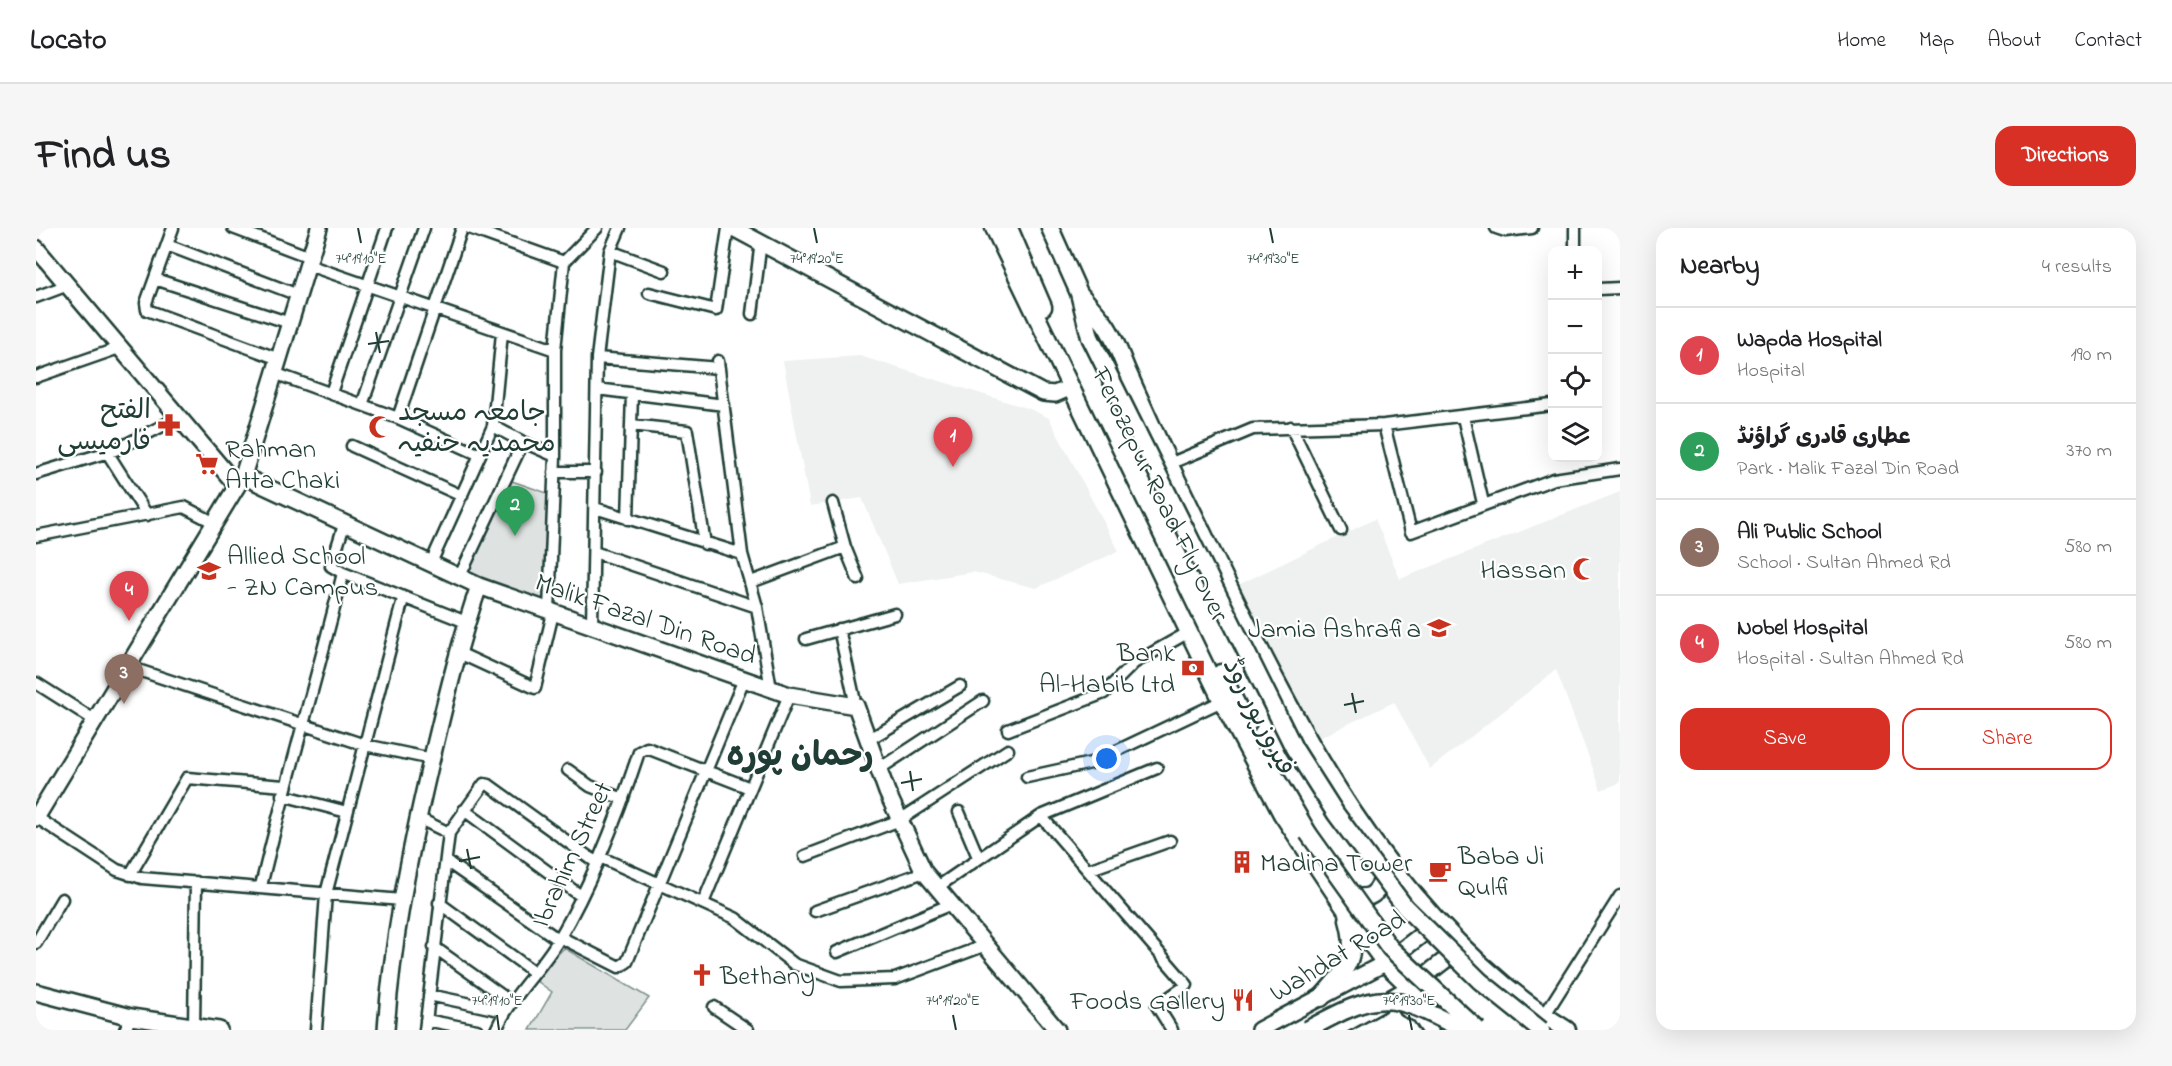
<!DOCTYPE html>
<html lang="en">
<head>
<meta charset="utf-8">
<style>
	:root { --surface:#fff; --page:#f6f6f6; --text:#202124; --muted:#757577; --line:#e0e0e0; --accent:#d93025 }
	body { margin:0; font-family:"Indie Flower","Playpen Sans Arabic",sans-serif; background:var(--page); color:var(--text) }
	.controls { position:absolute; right:18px; top:18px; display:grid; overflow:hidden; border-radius:12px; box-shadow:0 6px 24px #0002 }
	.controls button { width:54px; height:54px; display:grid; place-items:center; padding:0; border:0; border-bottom:2px solid var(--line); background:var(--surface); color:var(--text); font:30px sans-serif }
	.you { position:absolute; left:1071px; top:531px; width:21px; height:21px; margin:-15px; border:4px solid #fff; border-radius:50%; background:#1a73e8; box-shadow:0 0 0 9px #1a73e833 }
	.badge { display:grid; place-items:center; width:39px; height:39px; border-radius:50%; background:var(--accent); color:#fff; font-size:20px; font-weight:700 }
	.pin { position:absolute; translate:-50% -50px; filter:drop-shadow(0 2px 3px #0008) }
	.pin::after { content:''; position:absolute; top:32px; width:21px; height:18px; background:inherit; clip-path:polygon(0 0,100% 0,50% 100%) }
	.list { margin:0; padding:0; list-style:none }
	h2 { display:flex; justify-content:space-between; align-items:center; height:78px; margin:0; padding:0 24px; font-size:26px }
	h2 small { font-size:20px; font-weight:400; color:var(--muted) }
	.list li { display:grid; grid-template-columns:39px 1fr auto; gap:18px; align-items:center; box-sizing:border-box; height:96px; padding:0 24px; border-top:2px solid var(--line) }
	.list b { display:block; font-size:22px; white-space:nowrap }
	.list p { margin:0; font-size:20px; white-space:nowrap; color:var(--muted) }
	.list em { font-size:20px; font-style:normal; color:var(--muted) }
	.actions { display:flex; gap:12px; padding:18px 24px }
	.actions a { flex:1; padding:14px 0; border:2px solid var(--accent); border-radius:18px; text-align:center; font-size:21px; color:var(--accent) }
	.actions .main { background:var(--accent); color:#fff }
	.icon { flex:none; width:33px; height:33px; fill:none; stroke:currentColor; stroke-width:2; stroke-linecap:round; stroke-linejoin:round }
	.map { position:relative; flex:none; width:1584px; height:802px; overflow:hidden; border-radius:18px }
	header { display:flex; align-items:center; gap:36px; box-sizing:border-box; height:84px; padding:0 30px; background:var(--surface); border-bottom:2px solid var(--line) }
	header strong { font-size:28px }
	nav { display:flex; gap:33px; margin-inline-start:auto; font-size:21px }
	.intro { display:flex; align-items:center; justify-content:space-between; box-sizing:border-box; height:144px; padding:0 36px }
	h1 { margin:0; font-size:42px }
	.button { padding:15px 27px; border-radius:18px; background:var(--accent); color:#fff; font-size:21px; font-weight:700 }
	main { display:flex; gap:36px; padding:0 36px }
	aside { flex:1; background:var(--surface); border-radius:18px; box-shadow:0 6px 24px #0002 }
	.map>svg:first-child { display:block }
	.built { fill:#eef1f0 }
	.green { fill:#dee3e2; stroke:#7e908b; stroke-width:1.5 }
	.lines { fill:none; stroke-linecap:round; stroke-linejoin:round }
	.street-casing { stroke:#1f3d34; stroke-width:15 }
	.secondary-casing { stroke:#1f3d34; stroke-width:20 }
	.primary-casing { stroke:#1f3d34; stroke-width:21 }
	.street { stroke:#fff; stroke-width:10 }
	.secondary { stroke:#fff; stroke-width:15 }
	.primary { stroke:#fff; stroke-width:16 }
	.primary-bridge-casing { stroke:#1f3d34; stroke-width:21; stroke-linecap:butt }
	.primary-bridge { stroke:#fff; stroke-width:16 }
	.ticks { fill:none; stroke:#1f3d34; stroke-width:2 }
	.labels { text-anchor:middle; stroke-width:4.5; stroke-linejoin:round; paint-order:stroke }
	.poi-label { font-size:27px; fill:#1f3d34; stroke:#fff; text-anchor:start }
	.street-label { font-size:27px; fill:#1f3d34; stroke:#fff }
	.district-label { font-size:33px; font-weight:bold; fill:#1f3d34; stroke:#fff }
	.ticks-label { font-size:15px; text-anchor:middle; fill:#1f3d34; stroke:#fff; stroke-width:4.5; stroke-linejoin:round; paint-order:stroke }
</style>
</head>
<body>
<header>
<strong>Locato</strong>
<nav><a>Home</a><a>Map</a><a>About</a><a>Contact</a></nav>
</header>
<div class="intro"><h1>Find us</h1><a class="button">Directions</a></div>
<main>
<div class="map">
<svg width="1584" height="802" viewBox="0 0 1584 802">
	<rect width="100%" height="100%" fill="#fff"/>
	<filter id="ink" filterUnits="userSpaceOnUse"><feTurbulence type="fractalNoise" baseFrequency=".0167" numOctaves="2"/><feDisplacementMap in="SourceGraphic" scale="12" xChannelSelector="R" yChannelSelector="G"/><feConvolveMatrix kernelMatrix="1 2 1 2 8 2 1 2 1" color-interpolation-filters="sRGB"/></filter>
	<g filter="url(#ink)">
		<path class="built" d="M824,128l170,53 19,9 70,133 -83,37 -63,-16 -75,12 -36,-86 -52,8 -27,-145z
			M1584,264v291l-19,7 -45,-120 -126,99 -36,-67 -79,38 -77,-155 137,-66 25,60z"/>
		<path class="green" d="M470,251l47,16 -4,116 -90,-33z
			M528,720l85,50 -24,32h-95l22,-38 -18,-13z"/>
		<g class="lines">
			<g class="street-casing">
				<path id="street" d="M137,0l-27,75 1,7 132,49
					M197,0l77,29
					M433,0l95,34
					M1460,0l9,3 27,-3
					M1539,0v22
					M131,17l131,50
					M574,23l54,20
					M272,37l247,85
					M119,51l135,44
					M1562,61l22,-1
					M613,65l67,17 12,-82
					M0,69l32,-12
					M716,86l9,-73
					M561,130l122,10
					M682,133l24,193 15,53 14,82
					M238,145l124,45 82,37
					M0,149l86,-30
					M561,161l127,16
					M295,165l56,-165
					M326,177l62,-177
					M1427,189l20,86
					M362,190l64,-190
					M595,197l56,6 18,113
					M1348,197l27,107 143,-53 66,-10
					M457,198l30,16
					M1255,199l50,103
					M316,218l110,50
					M71,224l40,63
					M1133,236l84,-35 131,-4 168,-20
					M518,244h42
					M0,246l79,-24 65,-33
					M797,275l12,44 13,32
					M559,280l147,46
					M592,291l4,-125
					M0,308l148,-29 31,16
					M558,324l163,55
					M394,337l63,-139 9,-93
					M307,345l-12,-7 13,-41
					M423,350l64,-136 32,14v-106l9,-88 33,-34
					M715,354l94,-35
					M513,383l6,-155
					M556,397l5,-267 13,-107 10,-23
					M803,401l17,77
					M770,411l89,-25
					M423,425l76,35 18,-75
					M93,439l236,78 67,14
					M0,455l60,38
					M972,502l96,-37 30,-30 55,-31
					M832,512l92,-54
					M843,541l104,-68
					M532,542l22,16 33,13
					M991,549l64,-14 131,-62
					M246,567l65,17
					M428,582l117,86
					M923,584l19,45
					M1005,588l116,-48
					M0,589l81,53 25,8 260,22
					M382,590l31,15
					M769,628l95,-36 108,-70
					M564,629l135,61 59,46 47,17 54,-2 91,-34
					M410,633l113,79
					M1052,642l82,-29
					M94,647l57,-97 97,8
					M225,658c25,-105 56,-208 82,-313l123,49
					M900,660l105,-72 146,169 -30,21 15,24
					M403,675l95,69
					M667,675l86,-208
					M779,683l109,-39
					M524,709l59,30 8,-5 117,-283
					M0,715l26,-44
					M398,719l77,55
					M801,724l112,-47
					M393,767l75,16
					M678,779l34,23
					M1508,788l76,-120
					M390,792l51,10
					M158,799l2,-145
					M89,802l6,-13
					M280,802l10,-136 77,-295
					M389,802l24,-197 35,-49 5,1 108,78
					M460,802c15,-34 44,-59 63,-91 34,-58 59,-123 80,-187l8,-4 103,40"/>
			</g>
			<g class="secondary-casing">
				<path id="secondary" d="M697,0l310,165 12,1 14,-6
					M0,20l201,238
					M207,248l236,110 310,109 67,11 31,86 37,80 133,158
					M0,590l207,-342 76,-248
					M0,764l95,25 88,13
					M1371,781l13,6 10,15
					M350,802c6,-88 23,-174 43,-260 15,-62 29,-124 50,-184
					M1223,802l126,-67 52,-40
					M1298,802l75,-42 53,-41"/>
			</g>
			<g class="primary-casing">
				<path id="primary" d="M958,0l228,473 60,113 64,96 39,53 55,53
					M973,0l34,79
					M1014,0l29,65 11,44
					M1043,65c8,10 18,20 26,31 10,14 16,33 23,49 16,36 32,72 49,107 98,200 193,427 390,550
					M1185,445l26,52
					M1227,528l45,77
					M1308,667c27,6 32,2 42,-23l-2,-7
					M1285,770c25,-29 38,-39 27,-78"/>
			</g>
			<use href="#street" class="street"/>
			<use href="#secondary" class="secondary"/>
			<use href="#primary" class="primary"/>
			<g class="primary-bridge-casing">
				<path id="primary-bridge" d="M1054,109l204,411 42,66 69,93 75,74 61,49
					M1272,605l82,115 88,82
					M1271,802c74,-41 83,-38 156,0"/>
			</g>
			<use href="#primary-bridge" class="primary-bridge"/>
		</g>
	</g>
	<path class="ticks" d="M322,0l3,15M778,0l3,15M1234,0l3,15M340,104l4,21M332,116l21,-3M1316,465l4,20M1308,477l20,-4M874,543l3,20M865,555l21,-4M431,621l4,20M423,633l21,-4M461,787l2,15M917,787l3,15M1373,787l3,15"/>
	<defs>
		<g id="pharmacy-bare" transform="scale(1.8)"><path d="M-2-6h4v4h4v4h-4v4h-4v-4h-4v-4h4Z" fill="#c8321e" stroke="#fff" stroke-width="2.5" paint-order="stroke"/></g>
		<g id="mosque-bare" transform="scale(1.8)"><path d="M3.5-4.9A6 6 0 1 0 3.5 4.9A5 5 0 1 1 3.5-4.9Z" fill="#c8321e" stroke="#fff" stroke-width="2.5" paint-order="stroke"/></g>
		<g id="supermarket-bare" transform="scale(1.8)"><path d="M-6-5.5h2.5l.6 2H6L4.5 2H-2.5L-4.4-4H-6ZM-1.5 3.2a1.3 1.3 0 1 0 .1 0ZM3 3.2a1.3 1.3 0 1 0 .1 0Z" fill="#c8321e" stroke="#fff" stroke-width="2.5" paint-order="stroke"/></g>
		<g id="school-bare" transform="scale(1.8)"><path d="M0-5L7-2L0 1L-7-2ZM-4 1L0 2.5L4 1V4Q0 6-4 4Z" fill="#c8321e" stroke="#fff" stroke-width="2.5" paint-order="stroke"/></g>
		<g id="university-bare" transform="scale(1.8)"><path d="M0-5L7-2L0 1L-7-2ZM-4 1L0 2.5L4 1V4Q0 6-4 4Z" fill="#c8321e" stroke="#fff" stroke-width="2.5" paint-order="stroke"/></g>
		<g id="bank-bare" transform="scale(1.8)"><path d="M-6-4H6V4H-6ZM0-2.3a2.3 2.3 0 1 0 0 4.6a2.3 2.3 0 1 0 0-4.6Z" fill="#c8321e" stroke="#fff" stroke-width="2.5" paint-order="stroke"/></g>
		<g id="building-bare" transform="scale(1.8)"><path d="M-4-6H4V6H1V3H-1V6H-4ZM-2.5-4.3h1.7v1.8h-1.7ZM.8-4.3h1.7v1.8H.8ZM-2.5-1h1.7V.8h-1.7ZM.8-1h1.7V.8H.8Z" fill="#c8321e" stroke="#fff" stroke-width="2.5" paint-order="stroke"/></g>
		<g id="cafe-bare" transform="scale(1.8)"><path d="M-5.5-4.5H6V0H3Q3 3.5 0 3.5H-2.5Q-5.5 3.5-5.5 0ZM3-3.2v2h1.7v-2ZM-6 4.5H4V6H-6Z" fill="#c8321e" stroke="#fff" stroke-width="2.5" paint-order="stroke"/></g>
		<g id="church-bare" transform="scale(1.8)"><path d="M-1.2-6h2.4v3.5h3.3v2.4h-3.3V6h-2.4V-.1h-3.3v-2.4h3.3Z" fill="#c8321e" stroke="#fff" stroke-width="2.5" paint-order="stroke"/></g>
		<g id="restaurant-bare" transform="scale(1.8)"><path d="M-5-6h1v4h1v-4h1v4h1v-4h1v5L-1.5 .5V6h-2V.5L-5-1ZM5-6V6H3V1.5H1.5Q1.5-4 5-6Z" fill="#c8321e" stroke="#fff" stroke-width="2.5" paint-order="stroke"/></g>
	</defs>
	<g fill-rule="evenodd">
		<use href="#pharmacy-bare" x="133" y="197"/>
		<use href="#mosque-bare" x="344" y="199"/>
		<use href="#supermarket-bare" x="171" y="236"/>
		<use href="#mosque-bare" x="1548" y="341"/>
		<use href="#school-bare" x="173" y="343"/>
		<use href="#university-bare" x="1403" y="400"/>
		<use href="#bank-bare" x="1157" y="440"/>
		<use href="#building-bare" x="1206" y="634"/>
		<use href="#cafe-bare" x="1404" y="643"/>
		<use href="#church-bare" x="666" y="747"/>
		<use href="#restaurant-bare" x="1207" y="772"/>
	</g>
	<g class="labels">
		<g class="poi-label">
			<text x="115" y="190" text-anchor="end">الفتح<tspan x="115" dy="31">فارمیسی</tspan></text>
			<text x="362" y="192">جامعہ مسجد<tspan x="362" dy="31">محمدیہ حنفیہ</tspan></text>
			<text x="189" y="229">Rahman<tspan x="189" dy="31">Atta Chaki</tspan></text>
			<text x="191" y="336">Allied School<tspan x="191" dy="31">- ZN Campus</tspan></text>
			<text x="1530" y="350" text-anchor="end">Hassan</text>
			<text x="1385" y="409" text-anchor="end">Jamia Ashrafia</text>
			<text x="1139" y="433" text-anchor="end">Bank<tspan x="1139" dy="31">Al-Habib Ltd</tspan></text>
			<text x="1422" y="636">Baba Ji<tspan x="1422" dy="31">Qulfi</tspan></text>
			<text x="1224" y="643">Madina Tower</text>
			<text x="684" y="756">Bethany</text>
			<text x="1189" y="781" text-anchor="end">Foods Gallery</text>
		</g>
		<g class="street-label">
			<text transform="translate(1125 266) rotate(64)" y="9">Ferozepur Road Fly Over</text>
			<text transform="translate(610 390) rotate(19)" y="9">Malik Fazal Din Road</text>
			<text transform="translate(1224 488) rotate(63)" y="9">فیروزپور روڈ</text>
			<text transform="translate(535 626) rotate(-65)" y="9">Ibrahim Street</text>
			<text transform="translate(1301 727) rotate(-31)" y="9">Wahdat Road</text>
		</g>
		<g class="district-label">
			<text x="764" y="537">رحمان پورہ</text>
		</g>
	</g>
	<g class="ticks-label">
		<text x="325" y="35">74°19'10"E</text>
		<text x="781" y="35">74°19'20"E</text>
		<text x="1237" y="35">74°19'30"E</text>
		<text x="461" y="777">74°19'10"E</text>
		<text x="917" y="777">74°19'20"E</text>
		<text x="1373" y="777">74°19'30"E</text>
	</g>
</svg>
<div class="controls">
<button>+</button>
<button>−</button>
<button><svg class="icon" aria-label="locate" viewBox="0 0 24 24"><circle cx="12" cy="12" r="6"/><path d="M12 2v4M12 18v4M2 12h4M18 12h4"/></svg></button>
<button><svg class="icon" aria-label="layers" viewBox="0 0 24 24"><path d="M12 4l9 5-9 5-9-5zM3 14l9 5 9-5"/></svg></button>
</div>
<div class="you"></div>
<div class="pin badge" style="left:917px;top:239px;background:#e0444e">1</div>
<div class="pin badge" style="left:479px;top:308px;background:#2e9e5b">2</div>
<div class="pin badge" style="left:88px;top:476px;background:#8d6e63">3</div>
<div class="pin badge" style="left:93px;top:393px;background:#e0444e">4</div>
</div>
<aside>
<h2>Nearby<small>4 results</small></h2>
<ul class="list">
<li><span class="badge" style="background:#e0444e">1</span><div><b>Wapda Hospital</b><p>Hospital</p></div><em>190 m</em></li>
<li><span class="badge" style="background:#2e9e5b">2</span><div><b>عطاری قادری گراؤنڈ</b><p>Park · Malik Fazal Din Road</p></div><em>370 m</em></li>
<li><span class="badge" style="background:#8d6e63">3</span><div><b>Ali Public School</b><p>School · Sultan Ahmed Rd</p></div><em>580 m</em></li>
<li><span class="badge" style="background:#e0444e">4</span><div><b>Nobel Hospital</b><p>Hospital · Sultan Ahmed Rd</p></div><em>580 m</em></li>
</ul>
<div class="actions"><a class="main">Save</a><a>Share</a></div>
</aside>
</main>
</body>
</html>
